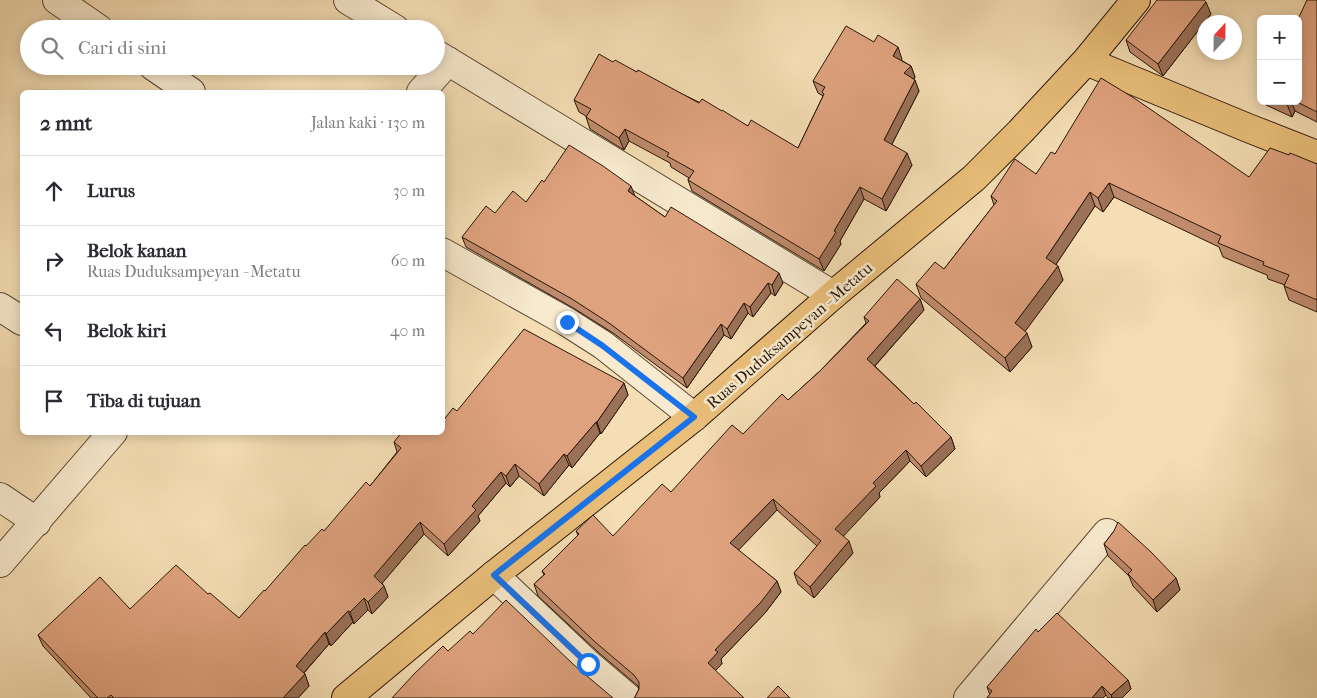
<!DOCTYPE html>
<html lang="id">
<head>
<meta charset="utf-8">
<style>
	:root { --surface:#fff; --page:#f2f2f3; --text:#2b2b33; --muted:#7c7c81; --line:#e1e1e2 }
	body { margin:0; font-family:"IM FELL French Canon",serif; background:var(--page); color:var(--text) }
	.controls { position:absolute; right:15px; top:15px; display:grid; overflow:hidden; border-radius:8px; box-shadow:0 2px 12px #0003 }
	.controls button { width:45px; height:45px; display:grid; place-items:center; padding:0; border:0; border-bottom:1px solid var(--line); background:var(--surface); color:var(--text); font:25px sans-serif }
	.compass { position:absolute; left:1197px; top:15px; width:45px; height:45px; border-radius:50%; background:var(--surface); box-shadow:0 2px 12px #0003; rotate:22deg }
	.stop { position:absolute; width:15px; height:15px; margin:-11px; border:4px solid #1a73e8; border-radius:50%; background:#fff }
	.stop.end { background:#1a73e8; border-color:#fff; box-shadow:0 1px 5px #0008 }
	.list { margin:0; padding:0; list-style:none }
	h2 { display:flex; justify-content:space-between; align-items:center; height:65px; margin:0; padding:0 20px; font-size:21px }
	h2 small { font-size:16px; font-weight:400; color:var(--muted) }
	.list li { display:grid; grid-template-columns:32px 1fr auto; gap:15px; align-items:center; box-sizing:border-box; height:70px; padding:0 20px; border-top:1px solid var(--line) }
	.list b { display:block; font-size:19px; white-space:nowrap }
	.list p { margin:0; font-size:16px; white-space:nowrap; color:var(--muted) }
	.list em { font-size:16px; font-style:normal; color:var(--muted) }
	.icon { flex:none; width:28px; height:28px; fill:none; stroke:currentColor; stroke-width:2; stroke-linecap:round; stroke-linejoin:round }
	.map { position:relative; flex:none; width:1317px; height:698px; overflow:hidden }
	.search { position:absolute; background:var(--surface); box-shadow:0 2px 12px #0003; left:20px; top:20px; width:425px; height:55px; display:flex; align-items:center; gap:12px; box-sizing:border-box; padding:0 18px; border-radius:28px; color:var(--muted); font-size:19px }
	.panel { position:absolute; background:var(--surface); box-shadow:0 2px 12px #0003; left:20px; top:90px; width:425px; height:345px; border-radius:8px }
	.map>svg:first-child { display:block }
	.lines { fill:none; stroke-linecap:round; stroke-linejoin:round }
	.minor-casing { stroke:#5c4833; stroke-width:30 }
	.major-casing { stroke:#291608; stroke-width:30 }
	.minor { stroke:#f8eace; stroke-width:28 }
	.major { stroke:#eabf7a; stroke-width:28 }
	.wall { fill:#bf8b6c; stroke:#291608 }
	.shaded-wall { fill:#9b7158; stroke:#291608 }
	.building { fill:#dea27e; stroke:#291608 }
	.route { stroke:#1a73e8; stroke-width:6 }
	.labels { text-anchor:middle; stroke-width:5; stroke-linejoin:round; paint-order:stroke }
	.street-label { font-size:16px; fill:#291608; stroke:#f8eace }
</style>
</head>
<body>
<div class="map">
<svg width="1317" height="698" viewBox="0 0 1317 698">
	<rect width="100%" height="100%" fill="#f5deb4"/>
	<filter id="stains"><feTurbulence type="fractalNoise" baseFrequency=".004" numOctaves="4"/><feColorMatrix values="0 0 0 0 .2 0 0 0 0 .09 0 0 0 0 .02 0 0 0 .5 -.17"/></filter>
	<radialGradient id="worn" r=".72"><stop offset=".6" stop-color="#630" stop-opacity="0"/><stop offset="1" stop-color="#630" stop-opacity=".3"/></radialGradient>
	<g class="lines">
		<g class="minor-casing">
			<path id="minor" d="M57,0l42,29
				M348,0l47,29
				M436,54l397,241
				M153,66l38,26
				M421,92l27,-31
				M442,252l125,70 36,23 91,72
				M0,307l22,14
				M0,497l37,25
				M0,563l113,-131
				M494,575l94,89 40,34
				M968,698l139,-165"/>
		</g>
		<g class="major-casing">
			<path id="major" d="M1086,61l162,67 69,27
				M346,698l148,-123 200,-158 139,-122 141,-117 46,-46 66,-71 50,-61"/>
		</g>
		<use href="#minor" class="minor"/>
		<use href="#major" class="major"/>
	</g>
	<path class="wall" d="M1317,0v122l-22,-11 -3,6 -26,-12 -1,-4h33z
		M1211,14l-48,62 -33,-24 -4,-12z
		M902,59l-1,1 10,6 4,11 -1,2 5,12 -27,53 20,21 -26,46 -22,-12 -24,42 1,3 -17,27 -132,-80 -4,-11 1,-2 -18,-11 -1,-4 -41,-22 -5,9 -34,-21 -4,-12v-1l-7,-4 -5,-12 39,-38 24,10 111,54 50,22 25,-52 -5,-3 -5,-12z
		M1055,154l194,23 40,-22 28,9v148l-28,-12 -5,-14 1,-1 -17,-6 -1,-4 -44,-18 -4,-10 -105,-50 -11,15 -8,-6 -39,58 7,16 -38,51 7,16 -22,25 -89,-74 -5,-14 28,-15 50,-64 -3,-9 45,-22z
		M544,182l91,14 30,21 118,66 -8,13 -4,-3 -18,24 -5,-4 -17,26 -7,-4 -37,53 -74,-55 -38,-24 -109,-62 -4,-10 33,-24 31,-11z
		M920,299l4,11 -49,56 39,38 37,33 4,12 -29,28 -16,-16 -31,32 1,4 -37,39 10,17 -39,45 -16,-14 -4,-11 23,-27 -40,-36 -39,40 39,31 4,11 -16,21 -44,46 1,5 -6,6 -81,27 4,-8 -1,-3 -40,-34 -60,-56 -4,-12 10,-9 -2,-4 36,-36 -2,-4 37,5 58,-44 72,-58 45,-34 32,-29 46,-48 -2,-6z
		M624,383l4,12 -27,39 -1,-1 -28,35 -3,-3 -25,31 -25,-20 -9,11 -4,-4 -28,33 2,5 -32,35 -24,-22 -42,49 2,3 4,11 -16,17 -4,-4 -14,14 -1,-2 -22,24 -2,-2 -25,29 1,1 4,12 -11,12h-207l-48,-52 -5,-11 92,-26 78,-15 31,24 85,-87 46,-45 27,-34 -3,-10 48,-10 15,-21z
		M1114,531l62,47 4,12 -23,22 -24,-26 -4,-10 -21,-20 -4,-12z
		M1038,632l90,48 3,9 -9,9h-14l-2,-3h-116l-3,-8z"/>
	<path class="shaded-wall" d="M1206,2l5,12 -48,62 -5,-12z
		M898,47l4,12 -4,8 -5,-11z
		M911,66l4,11 -6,8 -5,-12z
		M915,80l4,11 -31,61 -4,-12z
		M1289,101h2l4,10 -3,6 -5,-13z
		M625,129l4,12 -5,9 -5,-12z
		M907,153l5,12 -26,46 -4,-12z
		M1109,183l5,14 -11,15 -5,-14z
		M631,186l4,10 -7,-5z
		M860,187l4,12 -24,42 1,3 -17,27 -5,-12 15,-28z
		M1090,192l5,14 -44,66 -5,-14z
		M1058,266l5,14 -42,57 -6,-14z
		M779,273l4,10 -8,13 -3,-11z
		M768,283l3,10 -18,24 -3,-10z
		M920,299l4,11 -53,60 -4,-11z
		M744,303l4,10 -17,26 -4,-10z
		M721,324l3,11 -37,53 -4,-10z
		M1027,333l5,14 -22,25 -5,-14z
		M624,383l4,12 -27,39 -4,-12z
		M596,422l4,11 -28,35 -5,-12z
		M951,437l4,12 -29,28 -5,-11z
		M906,450l4,11 -31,32 1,4 -41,44 -4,-12 38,-46z
		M564,454l5,11 -25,31 -5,-12z
		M515,464l4,12 -9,11 -4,-11z
		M501,472l5,11 -28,33 2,5 -32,35 -4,-12 28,-38z
		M773,499l4,11 -43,45 -4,-12z
		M420,522l4,12 -45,53 -5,-11z
		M849,541l4,12 -39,45 -4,-11z
		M1176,578l4,12 -23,22 -4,-12z
		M777,581l4,11 -16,21 -44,46 1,5 -10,10 -4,-11 7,-13z
		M384,586l4,11 -16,17 -4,-12z
		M364,598l4,12 -14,14 -4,-12z
		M348,611l5,11 -22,24 -5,-12z
		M325,632l4,12 -29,33 -4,-11z
		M305,674l4,12 -11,12h-15z
		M1128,680l3,9 -9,9h-10l-1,-3z
		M1102,686l4,9 -3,3h-11z"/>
	<path class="building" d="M1157,0h47l2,2 -48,62 -32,-24z
		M1307,0h10v112l-22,-11h3v-82z
		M846,26l28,16 4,-7 20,12 -5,9 18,10 -7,7 11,7 -31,60 23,13 -25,46 -22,-12 -26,44 2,1 -17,27 -131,-79 6,-9 -27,-15 2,-3 -44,-24 -6,9 -33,-21 5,-8 -17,-9 25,-46 14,8 2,-2 22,12 1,-2 61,33 3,-4 20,12v-1l26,16 3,-6 47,28 26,-54 -2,-2 3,-5 -12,-6z
		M1101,78l33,20 115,79 21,-29 19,7 1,-2 27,11v136l-33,-14 5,-11 -26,-10 1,-3 -46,-19 3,-7 -112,-53 -11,15 -8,-6 -44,66 12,8 -43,57 12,10 -22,25 -89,-74 19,-22 9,7 53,-68 -6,-5 24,-37 21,15 15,-22 4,2z
		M1280,101h9l-2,3z
		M569,145l34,21 28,20 -3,5 37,26 6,-10 108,66 -7,12 -4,-2 -18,24 -6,-4 -17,26 -6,-5 -38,54 -74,-55 -37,-24 -110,-62 24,-31 9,7 18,-22 13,11 16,-22 2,2z
		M897,279l23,20 -53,60 47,45 2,-2 35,35 -30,29 -15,-16 -33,33 3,3 -41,43 14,12 -39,46 -16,-14 27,-32 -48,-42 -43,44 47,38 -16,21 -46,48 3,2 -10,11 36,35h-110l1,-1 4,-8v-7l-5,-7 -40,-34 -60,-57 11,-10 -3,-3 37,-37 -3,-3 17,-16 20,21 49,-52 9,8 61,-67 11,9 39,-40 6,6 32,-29 49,-50 -5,-4z
		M524,329l100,54 -27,39h-1l-29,34 -3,-2 -25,30 -24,-20 -9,12 -5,-4 -29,34 4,4 -32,34 -24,-22 -46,54 10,10 -16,16 -4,-4 -14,14 -2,-1 -22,23 -1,-2 -29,34 9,8 -22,24h-169l-3,-3 -4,3h-9l-60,-63 62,-58 30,32 46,-44 32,29 2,-1 29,25 25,-28 1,1 40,-46 1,1 16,-17 2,2 42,-49 4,4 31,-38 -7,-6 8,-10h40v-10l11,-14 4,3z
		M1118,522l33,30 25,26 -23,22 -25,-26 4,-4 -28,-26 10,-13z
		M506,600l68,65 39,33h-221l22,-24 29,-28 5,5 22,-20 3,3z
		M1057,613l71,67 -17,15 -9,-9 -10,12h-105l5,-7 -5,-4 49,-58 2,3z
		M778,686l12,12h-23z"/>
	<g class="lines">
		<path class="route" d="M567,322l36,24 91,71 -200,158 94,89"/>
	</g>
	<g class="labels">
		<g class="street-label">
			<text transform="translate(789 335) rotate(-41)" y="6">Ruas Duduksampeyan - Metatu</text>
		</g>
	</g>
	<rect width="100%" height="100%" filter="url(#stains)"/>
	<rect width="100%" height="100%" fill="url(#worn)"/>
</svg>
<div class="controls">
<button>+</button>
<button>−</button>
</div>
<svg class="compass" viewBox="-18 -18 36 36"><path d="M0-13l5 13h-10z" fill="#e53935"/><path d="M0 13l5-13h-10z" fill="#7c7c81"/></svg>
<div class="stop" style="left:588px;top:664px"></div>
<div class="stop end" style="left:567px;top:322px"></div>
<div class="search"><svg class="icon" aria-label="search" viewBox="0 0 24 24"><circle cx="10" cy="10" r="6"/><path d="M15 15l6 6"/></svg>Cari di sini</div>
<section class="panel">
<h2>2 mnt<small>Jalan kaki · 130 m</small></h2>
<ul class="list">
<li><svg class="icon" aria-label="ahead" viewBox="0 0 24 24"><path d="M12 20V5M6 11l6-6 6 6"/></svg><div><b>Lurus</b></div><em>30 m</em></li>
<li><svg class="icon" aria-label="right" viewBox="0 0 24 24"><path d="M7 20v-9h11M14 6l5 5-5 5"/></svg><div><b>Belok kanan</b><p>Ruas Duduksampeyan - Metatu</p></div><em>60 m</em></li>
<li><svg class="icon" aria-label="left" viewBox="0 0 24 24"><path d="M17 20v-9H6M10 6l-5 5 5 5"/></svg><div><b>Belok kiri</b></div><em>40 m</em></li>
<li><svg class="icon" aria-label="arrive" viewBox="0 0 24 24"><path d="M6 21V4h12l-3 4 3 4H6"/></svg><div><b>Tiba di tujuan</b></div></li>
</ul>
</section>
</div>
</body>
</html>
